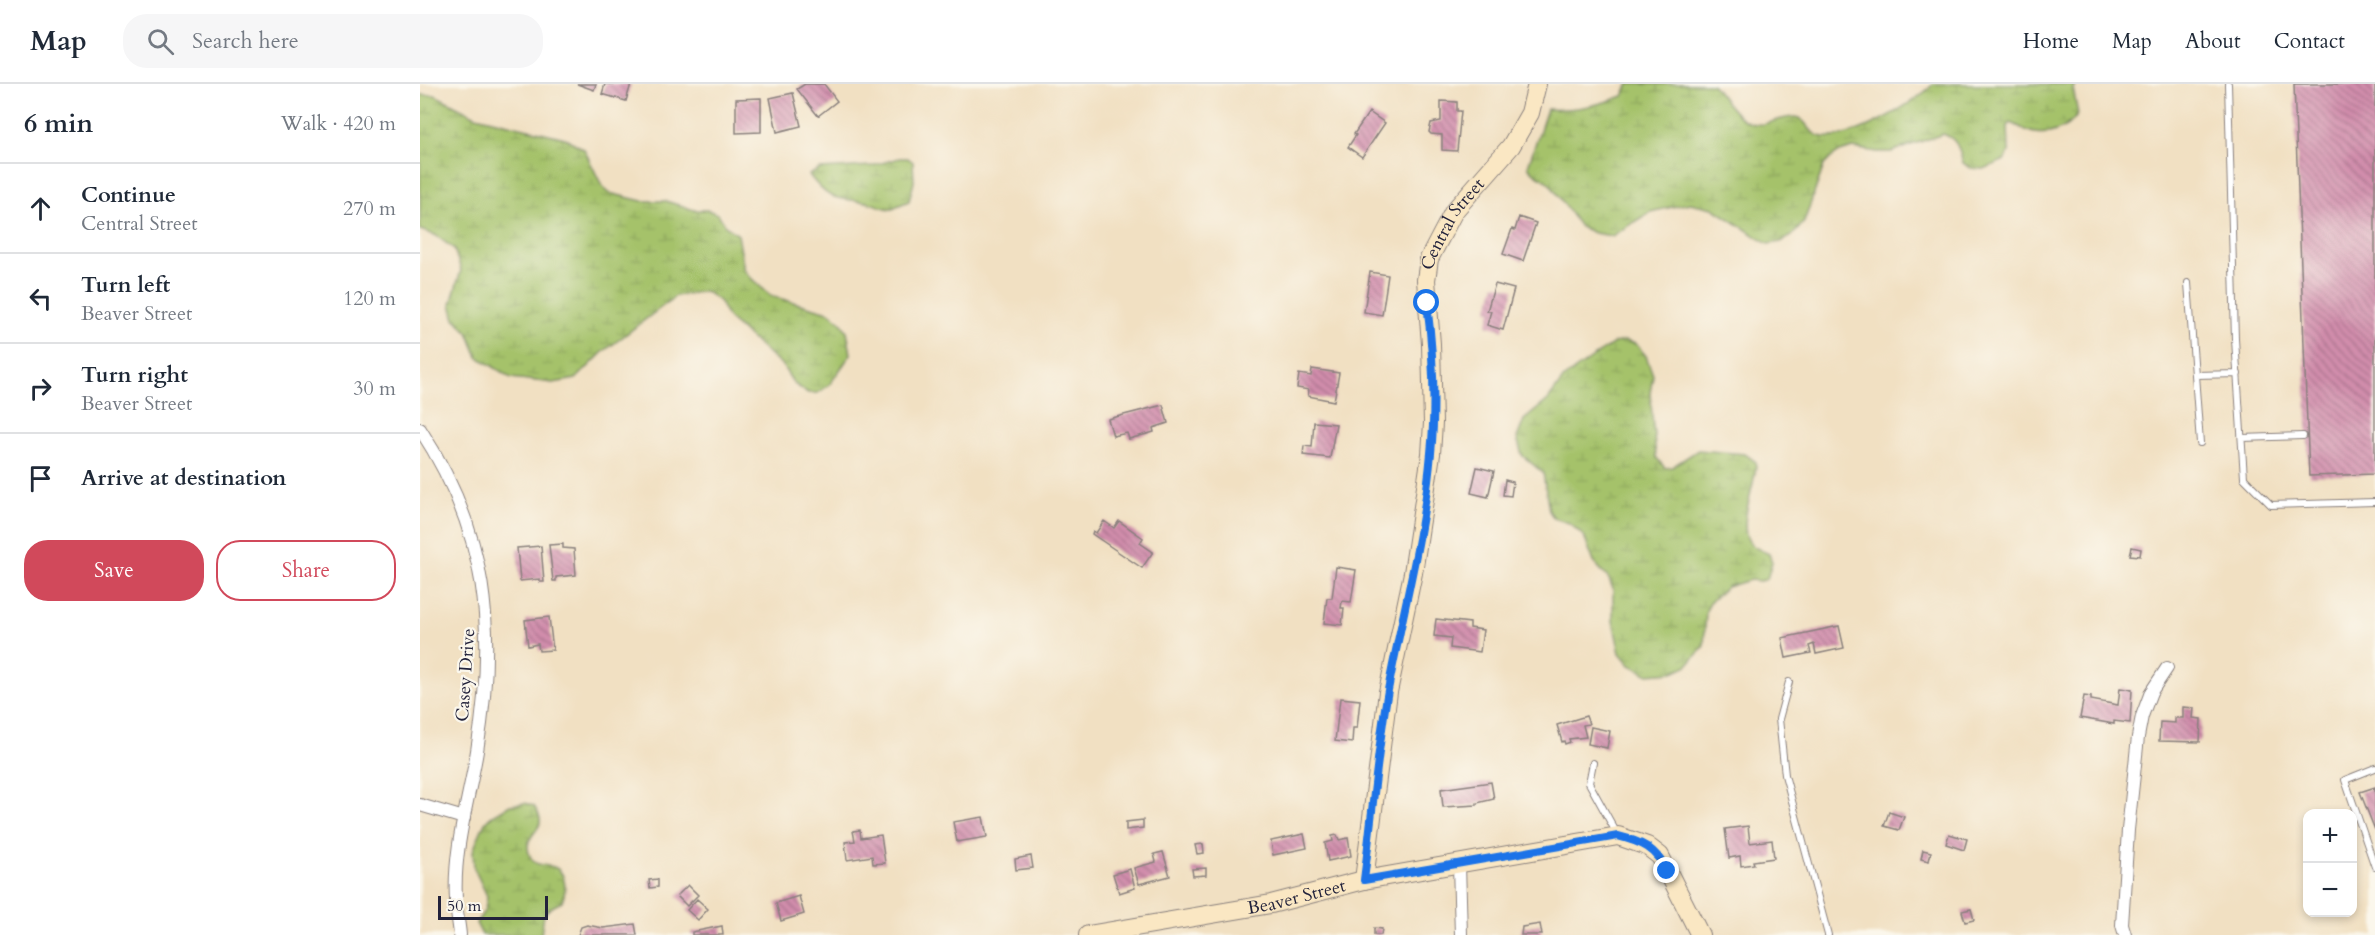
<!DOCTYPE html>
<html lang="en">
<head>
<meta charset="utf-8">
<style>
	:root { --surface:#fff; --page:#f6f6f7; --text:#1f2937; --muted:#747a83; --line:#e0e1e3; --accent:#d1495b }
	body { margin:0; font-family:Cardo,serif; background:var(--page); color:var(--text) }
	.controls { position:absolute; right:18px; bottom:18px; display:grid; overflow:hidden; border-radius:12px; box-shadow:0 3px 9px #0003 }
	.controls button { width:54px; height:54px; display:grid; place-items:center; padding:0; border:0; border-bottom:2px solid var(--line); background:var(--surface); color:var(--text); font:30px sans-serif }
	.scale { position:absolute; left:18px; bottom:15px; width:110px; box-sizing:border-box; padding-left:6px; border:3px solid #22223b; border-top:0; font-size:16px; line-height:21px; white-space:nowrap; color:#22223b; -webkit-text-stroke:4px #fbf7ec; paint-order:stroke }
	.stop { position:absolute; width:18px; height:18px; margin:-14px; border:4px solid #1a73e8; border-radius:50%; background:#fff }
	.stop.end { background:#1a73e8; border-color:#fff; box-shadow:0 2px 6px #0008 }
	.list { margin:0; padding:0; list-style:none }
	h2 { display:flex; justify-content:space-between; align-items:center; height:78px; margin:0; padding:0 24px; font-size:26px }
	h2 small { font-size:20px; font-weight:400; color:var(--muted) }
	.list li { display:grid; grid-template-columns:39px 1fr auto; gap:18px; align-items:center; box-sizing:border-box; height:90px; padding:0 24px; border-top:2px solid var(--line) }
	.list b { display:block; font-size:22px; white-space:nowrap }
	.list p { margin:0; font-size:20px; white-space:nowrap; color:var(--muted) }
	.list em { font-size:20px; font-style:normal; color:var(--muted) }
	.actions { display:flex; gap:12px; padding:18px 24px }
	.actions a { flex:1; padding:14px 0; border:2px solid var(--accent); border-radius:24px; text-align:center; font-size:21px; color:var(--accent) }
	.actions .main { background:var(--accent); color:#fff }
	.icon { flex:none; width:33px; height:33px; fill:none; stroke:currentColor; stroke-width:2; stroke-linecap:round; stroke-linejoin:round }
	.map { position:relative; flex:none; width:1955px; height:851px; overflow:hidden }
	header { display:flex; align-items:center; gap:36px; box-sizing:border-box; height:84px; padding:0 30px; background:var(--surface); border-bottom:2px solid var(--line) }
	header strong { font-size:28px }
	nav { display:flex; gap:33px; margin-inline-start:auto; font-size:21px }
	.search { width:420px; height:54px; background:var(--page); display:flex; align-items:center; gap:15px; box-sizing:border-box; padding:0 21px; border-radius:24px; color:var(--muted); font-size:22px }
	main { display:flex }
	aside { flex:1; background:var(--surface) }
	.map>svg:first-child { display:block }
	.wetland { fill:url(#wetland-marsh); stroke:#647252; stroke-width:1.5 }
	.building { fill:url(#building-back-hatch) }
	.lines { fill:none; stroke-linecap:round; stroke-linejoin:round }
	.lane-casing { stroke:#8a817e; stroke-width:8 }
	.street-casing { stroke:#8a817e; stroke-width:14 }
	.secondary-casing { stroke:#8a817e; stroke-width:20 }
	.lane { stroke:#fff; stroke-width:6 }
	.street { stroke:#fff; stroke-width:12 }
	.secondary { stroke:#fae7c3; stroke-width:18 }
	.route { stroke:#1a73e8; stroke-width:8 }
	.labels { text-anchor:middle; stroke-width:4.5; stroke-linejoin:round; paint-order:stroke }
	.street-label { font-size:18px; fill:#22223b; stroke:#fbf7ec }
</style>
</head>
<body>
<header>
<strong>Map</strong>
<div class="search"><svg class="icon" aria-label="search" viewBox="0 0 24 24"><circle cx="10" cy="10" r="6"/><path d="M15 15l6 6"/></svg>Search here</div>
<nav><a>Home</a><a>Map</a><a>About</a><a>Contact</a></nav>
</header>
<main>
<aside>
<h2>6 min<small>Walk · 420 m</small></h2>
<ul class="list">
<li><svg class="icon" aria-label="ahead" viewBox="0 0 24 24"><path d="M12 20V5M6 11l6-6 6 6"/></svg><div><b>Continue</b><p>Central Street</p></div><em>270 m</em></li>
<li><svg class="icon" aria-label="left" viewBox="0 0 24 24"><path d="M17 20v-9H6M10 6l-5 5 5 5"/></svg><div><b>Turn left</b><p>Beaver Street</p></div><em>120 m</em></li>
<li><svg class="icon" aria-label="right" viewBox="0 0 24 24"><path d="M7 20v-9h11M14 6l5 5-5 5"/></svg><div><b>Turn right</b><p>Beaver Street</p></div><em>30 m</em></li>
<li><svg class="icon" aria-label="arrive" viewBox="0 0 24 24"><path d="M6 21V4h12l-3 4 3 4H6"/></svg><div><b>Arrive at destination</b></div></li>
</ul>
<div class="actions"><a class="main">Save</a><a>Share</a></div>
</aside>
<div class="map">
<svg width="1955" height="851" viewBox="0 0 1955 851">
	<defs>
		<pattern id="wetland-marsh" width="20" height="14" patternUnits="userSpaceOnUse" patternTransform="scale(1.5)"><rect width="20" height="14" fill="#a5c26a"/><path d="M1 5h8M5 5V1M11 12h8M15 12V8" fill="none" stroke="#8ea65d"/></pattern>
		<pattern id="building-back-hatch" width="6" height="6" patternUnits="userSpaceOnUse" patternTransform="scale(1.5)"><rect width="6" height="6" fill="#d18dac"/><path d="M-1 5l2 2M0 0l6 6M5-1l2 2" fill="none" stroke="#a9738d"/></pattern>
	</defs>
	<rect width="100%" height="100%" fill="#fbf7ec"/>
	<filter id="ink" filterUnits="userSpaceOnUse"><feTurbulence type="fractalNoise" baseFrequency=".0167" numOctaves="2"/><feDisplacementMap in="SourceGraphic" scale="12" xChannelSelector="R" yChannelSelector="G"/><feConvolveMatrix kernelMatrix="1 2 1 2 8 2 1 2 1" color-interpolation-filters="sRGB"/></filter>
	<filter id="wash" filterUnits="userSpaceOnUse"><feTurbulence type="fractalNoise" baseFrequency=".008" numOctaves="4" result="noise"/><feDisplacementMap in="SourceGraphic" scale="24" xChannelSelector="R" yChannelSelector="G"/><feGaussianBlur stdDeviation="1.35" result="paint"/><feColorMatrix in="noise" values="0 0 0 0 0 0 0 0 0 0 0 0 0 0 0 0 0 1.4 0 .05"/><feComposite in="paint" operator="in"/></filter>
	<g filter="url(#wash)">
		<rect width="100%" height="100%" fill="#f1e0c2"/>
		<path class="wetland" d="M1209,0h83c14,15 27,44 51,40 10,-2 22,-7 32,-7 11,1 14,16 24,19 27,9 97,-33 114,-52h142l-2,5 5,25c-8,13 -27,22 -43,19 -8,-1 -16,-7 -24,-10l-3,3 1,26 -4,8 -21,9 -13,-1 -8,-5c-4,-14 -5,-24 -20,-29l-52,18h-14l-24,-4 -13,4 -9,6 -7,7 -20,57 -12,14 -11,6 -13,2 -55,-36 -23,-5 -40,9 -38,24 -18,-3 -14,-6 -30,-43c-8,-8 -16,-8 -22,-18l19,-57c26,2 52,-4 76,-13z
			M0,11h15l41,21 89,22 19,11 18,37 7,7 33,8h24l28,9h13l11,4 7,11 13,10 6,35 8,9 19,17 58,16 11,9 7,10 4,23 -21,30 -12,9h-10l-14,-9 -12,-19 -53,-46 -10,-18 -14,-10 -29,5 -73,56 -27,27 -23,4 -42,-5 -33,-21 -10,-25 -13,-13 -4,-15 10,-34 -7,-21 -19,-14 -15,-5z
			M479,74h9l5,4 1,20 -5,19 -19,8c-8,-1 -15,-5 -23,-7 -32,-6 -34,3 -58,-27l11,-6 52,-3z
			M1205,257l11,3 10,12 7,19 -3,18 6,64 9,11 7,-1 26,-17 47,4 11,8c1,22 -22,67 -4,83 4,4 12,6 17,9l3,8 -5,17 -6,2 -11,-1 -23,7 -17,15 -4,9 -2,35 -16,19 -15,7 -26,2 -17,-9 -10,-12 -7,-32v-32l-4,-10 -15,-17 -10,-26 -15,-13 -15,-5 -5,-7 -6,-38 -21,-18 -5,-17 7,-18 24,-20 16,-22 39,-28 11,-7z
			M105,719l9,3c2,4 6,9 6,13 2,13 -20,19 -9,39 5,10 17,5 25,10 11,6 10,25 6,34 -21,9 -18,12 -21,33h-59l-6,-12 9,-13 2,-14 -13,-28 -1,-17 6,-15 6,-14 8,-7 17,-10z"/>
		<g id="blocks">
			<path class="building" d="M157,0h19l-2,6z
				M185,0h26l-5,17 -24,-7z
				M385,0h19l13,17 -19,15 -21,-27z
				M1874,0h81v390l-66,2z
				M373,9l8,33 -24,6 -7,-34z
				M341,14v34l-25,1v-34z
				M1021,17l16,1v9h4l-4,40 -15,-1v-15l-11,-1 -2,-2 2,-9 10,-2z
				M949,28l16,11 -23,34 -14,-10 8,-12 -2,-1z
				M1099,133l17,6 -13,38 -20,-7 9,-25 3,1z
				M950,188l18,3 -6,40 -18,-3z
				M1075,200l19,5 -11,41 -16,-5 4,-14h-4z
				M892,285l27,4 -5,28 -26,-5 1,-6 -12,-2 2,-14 12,2z
				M743,321l5,18 -15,5 1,4 -25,7 -2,-6 -14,3 -5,-17z
				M894,338l22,2 -6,34 -27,-3 1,-9 8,1z
				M1057,383l17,4 -6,26 -17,-4z
				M1085,396l8,2 -2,14 -8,-1z
				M684,437l10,7 5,-7 24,17 -3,5 13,9 -11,16 -50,-34 1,-3 3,2z
				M143,460v4l11,1 2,26 -20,2v4h-3l-4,-36z
				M121,462l3,36h-4v-3l-20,2 -3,-33z
				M1712,463l9,2 -1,7 -10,-1z
				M916,483l20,3 -5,32 -9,-1 -1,7h3l-2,17 -18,-2 3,-25h5z
				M129,533l4,33 -14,1 -1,-7 -10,2 -3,-26z
				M1016,535l34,4v5l13,2 -3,22 -30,-4 1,-10 -17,-2z
				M1419,542l5,22 -28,6 -2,-10 -5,2 2,7 -25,5 -4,-20z
				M1700,604l12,2 -2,33 -16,-2v3l-34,-6 4,-22 7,1v3l27,5z
				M920,614l20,2 -3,28h-4l-1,15 -17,-2z
				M1763,623l11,1 -1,10 8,1 -1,23 -41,-1 1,-19 15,1v-5h8z
				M1166,632l3,8 -6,1 3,12 -17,2 1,3 -5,2 -1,-3 -2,1 -5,-17z
				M1171,643l19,4 -3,17 -19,-4z
				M1071,698l3,17 -17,4v2l-34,2 -2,-18z
				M1955,703v43l-15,-38z
				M1469,728l15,5 -5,13 -15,-4z
				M563,733l4,20 -30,5 -4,-20z
				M723,736v8l-17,2v-8z
				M1328,742l2,17 22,-3 2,18 -21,3 1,3 -13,2 -1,-10 -11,2 -4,-29z
				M440,746l1,8 20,-3 4,28 -12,1 -1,-8 -25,4 -2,-18 10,-1 -2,-10z
				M884,750l3,14 -34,7 -2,-14z
				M1529,750l18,5 -3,11 -18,-6z
				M917,751l2,5 9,-2 3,18 -23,5 -3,-18 8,-2 -1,-5z
				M783,760l1,9 -7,1 -2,-9z
				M1503,766l8,2 -2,9 -8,-2z
				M743,768l7,24 -31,8 -5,-16 22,-6 -2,-8z
				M611,772l2,12 -17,2 -1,-11z
				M786,784v7l-13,1 -1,-7z
				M710,785l5,19 -16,5 -6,-19z
				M238,795v8l-8,1 -1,-8z
				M268,801l10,10 -11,11 -10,-10z
				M379,812l5,18 -23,7 -5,-18z
				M277,815l11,10 -10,11 -11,-10z
				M1551,825l3,11 -9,2 -3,-11z
				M215,840l2,11h-59l3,-8 6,-2 16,3z
				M1120,840l2,11h-21l1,-8z
				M302,842l1,9h-31v-3z
				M954,844l8,1 -1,6h-7z"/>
		</g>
	</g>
	<g filter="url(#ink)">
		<use href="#blocks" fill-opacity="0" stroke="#8a817e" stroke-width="1.5"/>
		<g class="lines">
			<g class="lane-casing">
				<path id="lane" d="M1808,0l7,255 9,139 27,27 104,-3
					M1768,199l7,92 43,-1
					M1775,291l5,68
					M1822,354l61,-2
					M1369,598l-10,37 6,56 43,160
					M1173,679l-4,20 27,49
					M1955,684l-30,12 30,87"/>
			</g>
			<g class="street-casing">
				<path id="street" d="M0,345c68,104 77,201 57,322 -8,48 -24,98 -21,148 0,12 3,24 4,36
					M0,721l44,13
					M1039,780l2,71
					M1705,851l-3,-10 6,-95 10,-93 4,-21 9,-24 16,-24"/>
			</g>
			<g class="secondary-casing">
				<g id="secondary">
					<path id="s1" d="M944,796l24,-188 25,-119 18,-119 2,-31 -2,-79 -5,-64 3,-21 25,-48 57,-65 19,-33 7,-29"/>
					<path id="s2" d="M668,851l183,-31 93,-24 254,-44 29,10 13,10 40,79"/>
				</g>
			</g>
			<use href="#lane" class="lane"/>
			<use href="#street" class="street"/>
			<use href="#secondary" class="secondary"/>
		</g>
	</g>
	<g class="lines" filter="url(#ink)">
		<path class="route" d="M1007,219c6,49 9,101 4,150 -7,81 -28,158 -43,237 -11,63 -16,127 -24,190l254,-44c24,6 38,12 49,35"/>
	</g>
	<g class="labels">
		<g class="street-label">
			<text dy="6" stroke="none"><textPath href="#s1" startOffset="669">Central Street</textPath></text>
			<text transform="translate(45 591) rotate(-86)" y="6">Casey Drive</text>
			<text dy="6" stroke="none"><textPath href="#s2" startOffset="212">Beaver Street</textPath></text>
		</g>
	</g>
</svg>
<div class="controls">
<button>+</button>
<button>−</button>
</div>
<div class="scale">50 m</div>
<div class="stop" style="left:1007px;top:219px"></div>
<div class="stop end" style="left:1247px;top:787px"></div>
</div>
</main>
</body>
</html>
